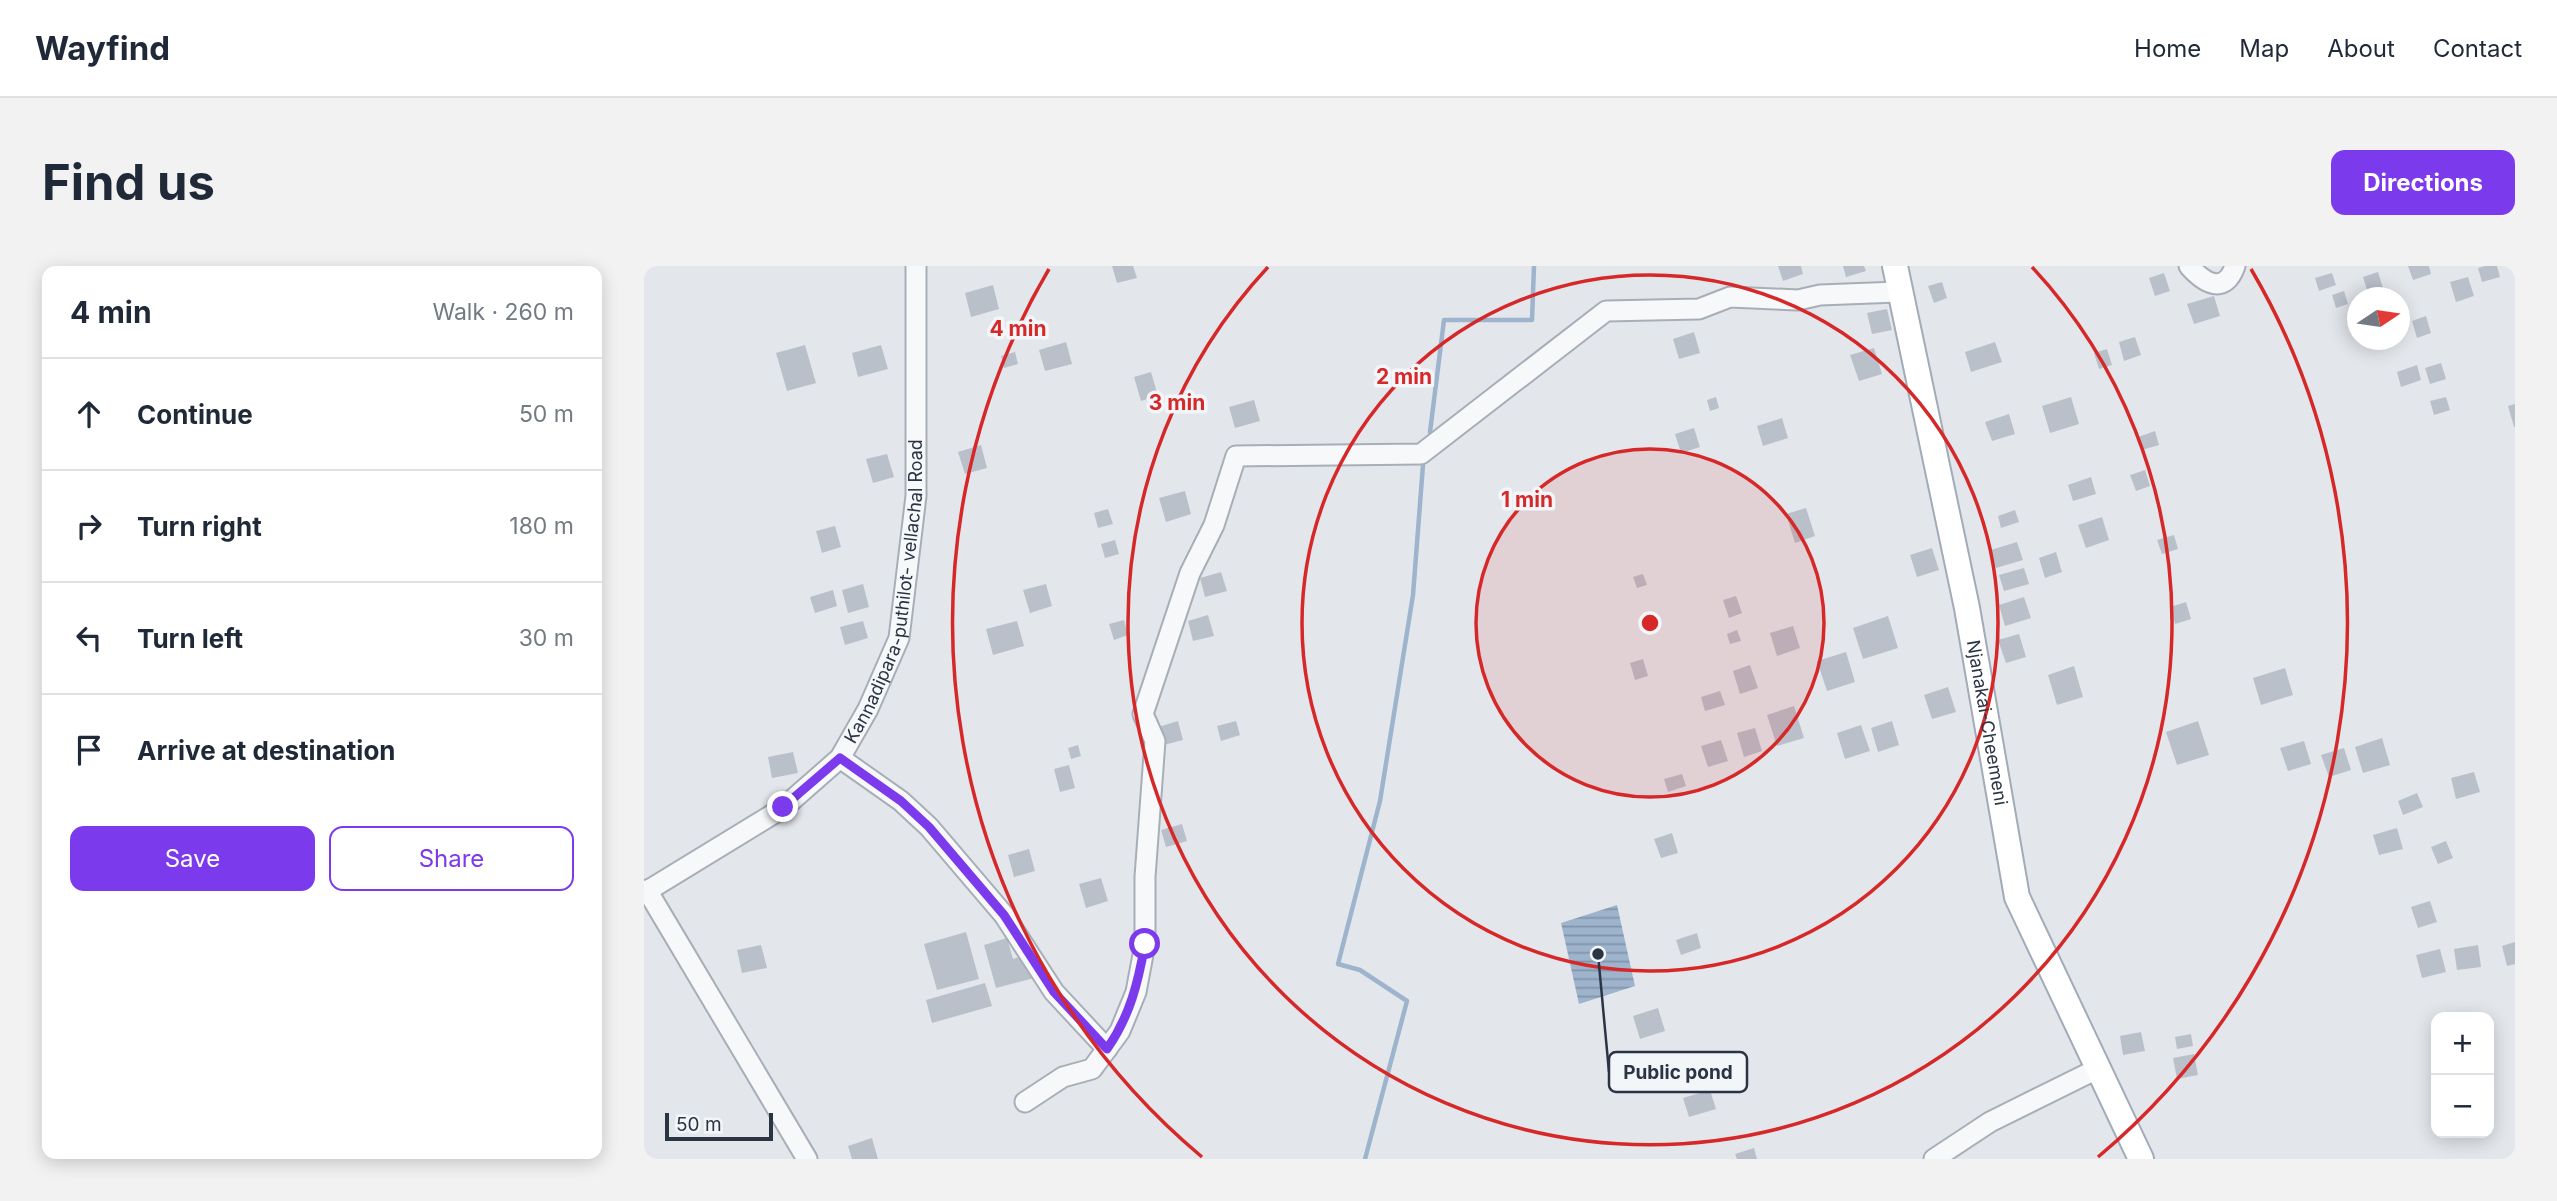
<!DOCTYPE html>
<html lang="en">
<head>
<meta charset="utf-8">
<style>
	:root { --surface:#fff; --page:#f2f2f3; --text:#1f2937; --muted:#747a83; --line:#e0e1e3; --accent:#7c3aed }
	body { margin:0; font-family:Inter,sans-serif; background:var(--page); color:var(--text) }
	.controls { position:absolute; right:21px; bottom:21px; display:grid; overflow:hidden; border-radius:14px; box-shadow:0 4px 18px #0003 }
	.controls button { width:63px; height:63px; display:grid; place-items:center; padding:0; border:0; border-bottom:2px solid var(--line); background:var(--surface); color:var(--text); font:35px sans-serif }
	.compass { position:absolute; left:1703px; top:21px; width:63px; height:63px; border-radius:50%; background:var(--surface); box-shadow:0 4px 18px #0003; rotate:77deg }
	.scale { position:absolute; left:21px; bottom:18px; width:108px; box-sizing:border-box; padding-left:7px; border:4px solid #2a3445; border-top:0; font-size:19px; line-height:24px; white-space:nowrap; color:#2a3445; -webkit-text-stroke:5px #f3f6f9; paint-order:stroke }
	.stop { position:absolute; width:21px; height:21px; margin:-16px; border:5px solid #7c3aed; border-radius:50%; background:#fff }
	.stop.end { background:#7c3aed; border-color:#fff; box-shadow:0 2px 7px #0008 }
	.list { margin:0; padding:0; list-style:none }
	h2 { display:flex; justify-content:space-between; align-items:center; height:91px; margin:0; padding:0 28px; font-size:30px }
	h2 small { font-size:23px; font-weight:400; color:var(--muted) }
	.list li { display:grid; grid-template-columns:46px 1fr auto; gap:21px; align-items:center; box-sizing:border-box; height:112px; padding:0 28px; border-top:2px solid var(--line) }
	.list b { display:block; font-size:26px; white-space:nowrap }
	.list em { font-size:23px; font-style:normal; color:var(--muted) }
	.actions { display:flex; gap:14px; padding:21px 28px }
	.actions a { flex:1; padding:16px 0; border:2px solid var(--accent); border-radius:14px; text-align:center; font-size:24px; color:var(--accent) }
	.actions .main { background:var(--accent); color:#fff }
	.icon { flex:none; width:38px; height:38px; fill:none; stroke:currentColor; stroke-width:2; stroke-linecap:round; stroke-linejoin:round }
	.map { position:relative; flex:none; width:1871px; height:893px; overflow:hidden; border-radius:14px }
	header { display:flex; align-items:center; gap:42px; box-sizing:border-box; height:98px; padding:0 35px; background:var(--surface); border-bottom:2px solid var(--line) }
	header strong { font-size:33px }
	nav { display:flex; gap:38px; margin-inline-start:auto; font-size:24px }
	.intro { display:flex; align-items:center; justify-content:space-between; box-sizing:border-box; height:168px; padding:0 42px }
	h1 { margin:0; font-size:49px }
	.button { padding:18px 32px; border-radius:14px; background:var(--accent); color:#fff; font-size:24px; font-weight:700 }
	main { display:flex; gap:42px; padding:0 42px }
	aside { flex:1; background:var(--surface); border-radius:14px; box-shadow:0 4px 18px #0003 }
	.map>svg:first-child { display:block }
	.water { fill:url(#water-rules) }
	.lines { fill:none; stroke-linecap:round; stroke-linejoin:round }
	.stream { stroke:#9eb4cd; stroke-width:4.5 }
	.building { fill:#bac0ca }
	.minor-casing { stroke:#a8aeb7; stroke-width:23 }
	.major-casing { stroke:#a2abb8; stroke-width:28 }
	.minor { stroke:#f7f8fa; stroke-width:19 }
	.major { stroke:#fff; stroke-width:24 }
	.route { stroke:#7c3aed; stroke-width:9 }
	.ring { fill:none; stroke:#d62828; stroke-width:3.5 }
	.labels { text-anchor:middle; stroke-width:7; stroke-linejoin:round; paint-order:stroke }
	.street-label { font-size:18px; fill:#2a3445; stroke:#f3f6f9 }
	.centre { fill:#d62828; stroke:#f3f6f9; stroke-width:3.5 }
	.ring-label { font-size:21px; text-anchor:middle; font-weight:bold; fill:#d62828; stroke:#f3f6f9; stroke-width:7; stroke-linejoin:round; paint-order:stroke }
	.leader { fill:none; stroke:#2a3445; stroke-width:2.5 }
	.callout-dot { fill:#2a3445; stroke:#f3f6f9; stroke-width:2.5 }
	.callout { fill:#f3f6f9; stroke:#2a3445; stroke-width:2.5 }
	.callout-label { font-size:19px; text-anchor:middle; font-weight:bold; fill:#2a3445 }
</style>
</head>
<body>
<header>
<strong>Wayfind</strong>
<nav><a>Home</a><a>Map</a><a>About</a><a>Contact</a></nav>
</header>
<div class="intro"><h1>Find us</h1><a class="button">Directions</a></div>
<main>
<aside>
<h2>4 min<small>Walk · 260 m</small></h2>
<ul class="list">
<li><svg class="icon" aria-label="ahead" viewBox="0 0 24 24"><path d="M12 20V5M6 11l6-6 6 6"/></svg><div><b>Continue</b></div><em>50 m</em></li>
<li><svg class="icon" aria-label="right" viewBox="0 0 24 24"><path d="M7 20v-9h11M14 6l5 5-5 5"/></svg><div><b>Turn right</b></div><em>180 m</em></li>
<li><svg class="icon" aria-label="left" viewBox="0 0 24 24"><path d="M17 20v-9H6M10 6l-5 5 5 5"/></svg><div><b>Turn left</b></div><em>30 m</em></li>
<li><svg class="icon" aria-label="arrive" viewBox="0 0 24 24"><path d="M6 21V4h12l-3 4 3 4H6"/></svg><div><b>Arrive at destination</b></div></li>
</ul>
<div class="actions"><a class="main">Save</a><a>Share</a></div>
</aside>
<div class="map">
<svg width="1871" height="893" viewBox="0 0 1871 893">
	<defs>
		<pattern id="water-rules" width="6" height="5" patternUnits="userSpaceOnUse" patternTransform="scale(1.75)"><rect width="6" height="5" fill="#9eb4cd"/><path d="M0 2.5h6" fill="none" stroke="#8193a8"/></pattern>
	</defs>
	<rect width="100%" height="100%" fill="#e3e7ec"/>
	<path class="water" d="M973,639l18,81 -56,18 -18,-81z"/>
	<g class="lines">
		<path class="stream" d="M786,166l14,-112h88l2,-54
			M721,893l42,-158 -47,-31 -22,-6 42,-163 33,-206 10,-130"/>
	</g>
	<path class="building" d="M468,0h21l4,12 -20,5z
		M1134,0h23l2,8 -20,7z
		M1199,0h21l2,5 -20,6z
		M1764,0h21l2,8 -18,6z
		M1841,0h12l3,11 -18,5 -4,-14z
		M1734,6l5,16 -15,5 -5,-16z
		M1520,7l6,18 -15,5 -6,-18z
		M1688,7l4,12 -17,6 -4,-13z
		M1824,11l6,19 -18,6 -6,-20z
		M1298,16l5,16 -13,5 -6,-17z
		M349,19l6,24 -28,8 -6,-24z
		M1700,25l4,13 -12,4 -4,-13z
		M1570,30l6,20 -26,8 -7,-20z
		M1243,43l5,21 -20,4 -5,-21z
		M1782,50l5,17 -14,5 -5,-17z
		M1050,66l6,21 -21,6 -6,-20z
		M1491,71l6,18 -17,6 -5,-19z
		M422,76l6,22 -27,7 -6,-21z
		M1351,76l7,20 -31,10 -6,-20z
		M161,79l11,38 -29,8 -11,-38z
		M237,79l7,24 -30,8 -6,-24z
		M1230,82l8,26 -23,7 -9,-26z
		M1463,83l5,16 -13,4 -5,-16z
		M371,86l3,12 -14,4 -3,-12z
		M1797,97l5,16 -16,5 -5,-16z
		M1773,99l4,15 -20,7 -4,-15z
		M507,106l7,24 -17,5 -7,-24z
		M1072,131l3,11 -9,3 -3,-11z
		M1427,131l8,27 -29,9 -8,-27z
		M1802,131l4,13 -16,5 -4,-14z
		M610,134l6,21 -25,7 -6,-21z
		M1871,138v23h-1l-6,-21z
		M1365,148l6,20 -23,7 -7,-19z
		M1138,152l6,20 -25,8 -6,-20z
		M1050,162l6,19 -19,6 -6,-19z
		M1511,165l4,14 -17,5 -4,-13z
		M337,179l6,23 -22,6 -7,-22z
		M243,188l7,23 -21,6 -7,-24z
		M1501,204l5,16 -14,5 -6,-16z
		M1447,211l5,17 -23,7 -5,-16z
		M541,225l6,23 -25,8 -7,-24z
		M1162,242l9,28 -20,7 -9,-29z
		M464,243l5,15 -15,4 -4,-15z
		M1371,244l4,12 -18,6 -3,-12z
		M1458,251l7,23 -23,8 -8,-23z
		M191,260l6,21 -19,6 -6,-22z
		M1530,269l4,14 -16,5 -5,-14z
		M471,274l4,14 -14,4 -4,-14z
		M1373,276l6,18 -27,8 -5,-18z
		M1288,282l7,22 -22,7 -7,-22z
		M1412,286l6,20 -17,6 -6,-20z
		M1380,302l5,16 -25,7 -5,-16z
		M577,306l6,19 -22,6 -5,-19z
		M999,308l4,11 -10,3 -4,-11z
		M219,318l6,23 -21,6 -6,-23z
		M402,318l6,22 -22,7 -7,-23z
		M189,324l4,16 -22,7 -5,-16z
		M1092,330l6,17 -13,5 -6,-18z
		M1380,331l7,21 -26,8 -6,-21z
		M1542,336l5,17 -16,5 -5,-17z
		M564,349l6,21 -21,5 -5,-20z
		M1244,350l10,32 -35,11 -10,-31z
		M480,354l4,15 -14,5 -5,-16z
		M219,355l5,17 -23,7 -5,-18z
		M373,355l7,25 -31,9 -7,-26z
		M1149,360l7,22 -23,8 -7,-23z
		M1093,364l4,11 -11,3 -3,-10z
		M1375,368l7,23 -20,6 -8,-23z
		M1202,386l9,30 -28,9 -10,-30z
		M999,393l5,17 -13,4 -5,-17z
		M1106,399l8,23 -18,6 -7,-23z
		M1430,400l9,31 -26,8 -9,-30z
		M1641,402l8,27 -32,10 -8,-27z
		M1304,421l8,25 -24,7 -8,-24z
		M1076,425l5,14 -20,6 -4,-14z
		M1150,440l10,32 -27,8 -10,-31z
		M534,455l5,19 -23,6 -5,-18z
		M592,455l4,14 -19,6 -4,-15z
		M1248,455l7,24 -21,7 -7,-24z
		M1554,455l11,34 -32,10 -11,-33z
		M1217,459l9,26 -25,8 -8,-26z
		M1111,462l7,23 -18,6 -7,-24z
		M1738,472l8,27 -27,8 -8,-26z
		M1077,474l7,21 -20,6 -7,-21z
		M1660,475l7,23 -23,7 -8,-23z
		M434,479l3,11 -10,3 -3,-11z
		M1700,482l7,22 -22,7 -8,-22z
		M149,486l5,21 -26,5 -4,-21z
		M425,499l6,23 -15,4 -6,-23z
		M1830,506l6,20 -24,7 -5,-21z
		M1038,508l4,12 -18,6 -4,-13z
		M1773,527l6,14 -20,8 -5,-14z
		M538,558l5,17 -21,6 -5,-17z
		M1753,562l6,21 -24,6 -6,-20z
		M1028,567l6,20 -17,5 -7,-19z
		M1802,575l7,17 -15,6 -7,-17z
		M385,583l6,22 -21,6 -6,-22z
		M457,612l7,23 -22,7 -7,-24z
		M1786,635l7,21 -19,6 -7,-21z
		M322,666l13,47 -42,11 -13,-46z
		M1053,667l4,15 -20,7 -5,-15z
		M363,672l6,21 15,-5 6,24 -38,10 -12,-43z
		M1871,676v22l-8,2 -5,-20z
		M117,679l6,23 -25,5 -5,-23z
		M1834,679l3,22 -24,3 -3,-21z
		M1796,683l6,23 -24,6 -6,-23z
		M341,717l7,23 -60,17 -6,-23z
		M1014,742l7,23 -25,8 -7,-23z
		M1497,766l4,19 -22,4 -3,-19z
		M1547,768l2,12 -16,3 -2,-12z
		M1550,788l4,21 -21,4 -4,-21z
		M1066,824l6,19 -27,8 -6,-19z
		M228,872l6,21h-26l-4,-13z
		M1110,882l3,11h-20l-2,-5z"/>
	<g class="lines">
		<g class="minor-casing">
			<g id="minor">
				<path d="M1545,0c16,18 36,29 46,0"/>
				<path d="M196,492l61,43 28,26 75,88 50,77 53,57"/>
				<path d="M3,624l160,269"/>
				<path id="s1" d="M0,627l139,-85 57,-50 28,-49 31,-71 17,-142v-230"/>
				<path d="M381,836l38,-25 29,-8 28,-38 16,-39 9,-48v-67l10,-136 -12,-27 47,-141 24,-48 22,-69 185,-2 185,-143 93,-2 31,-12 68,3 22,-5 78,-3"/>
				<path d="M1290,893l56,-37 107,-53"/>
			</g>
		</g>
		<g class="major-casing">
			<g id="major">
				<path id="s2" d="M1251,0l72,342 50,289 124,262"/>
			</g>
		</g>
		<use href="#minor" class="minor"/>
		<use href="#major" class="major"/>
	</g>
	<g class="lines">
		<path class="route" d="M139,541l57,-49 61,43 28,26 75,88 50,77 53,57c23,-33 31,-66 38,-105"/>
	</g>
	<circle cx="1006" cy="357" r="174" fill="#d62828" fill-opacity=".12"/>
	<g class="ring">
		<circle cx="1006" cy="357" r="174"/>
		<circle cx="1006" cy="357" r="348"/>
		<path d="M1388 1A522 522 0 1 1 624 1"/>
		<path d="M558 891A697 697 0 0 1 405 3M1607 3A697 697 0 0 1 1454 891"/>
	</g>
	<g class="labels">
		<g class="street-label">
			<text dy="6" stroke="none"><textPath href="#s1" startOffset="415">Kannadipara-puthilot- vellachal Road</textPath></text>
			<text dy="6" stroke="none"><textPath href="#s2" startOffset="466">Njanakai-Cheemeni</textPath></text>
		</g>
	</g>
	<circle cx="1006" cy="357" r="10" class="centre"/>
	<g class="ring-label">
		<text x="374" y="70">4 min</text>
		<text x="760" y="118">2 min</text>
		<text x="533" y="144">3 min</text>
		<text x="883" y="241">1 min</text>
	</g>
	<path class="leader" d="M954 688L965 806"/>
	<circle class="callout-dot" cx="954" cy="688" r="7"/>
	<rect class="callout" x="965" y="786" width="138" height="40" rx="7"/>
	<g class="callout-label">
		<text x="1034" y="813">Public pond</text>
	</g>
</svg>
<div class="controls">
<button>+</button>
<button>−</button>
</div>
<svg class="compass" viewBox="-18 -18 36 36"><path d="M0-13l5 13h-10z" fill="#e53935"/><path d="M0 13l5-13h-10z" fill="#747a83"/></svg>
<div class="scale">50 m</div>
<div class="stop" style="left:501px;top:678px"></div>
<div class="stop end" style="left:139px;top:541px"></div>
</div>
</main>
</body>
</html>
